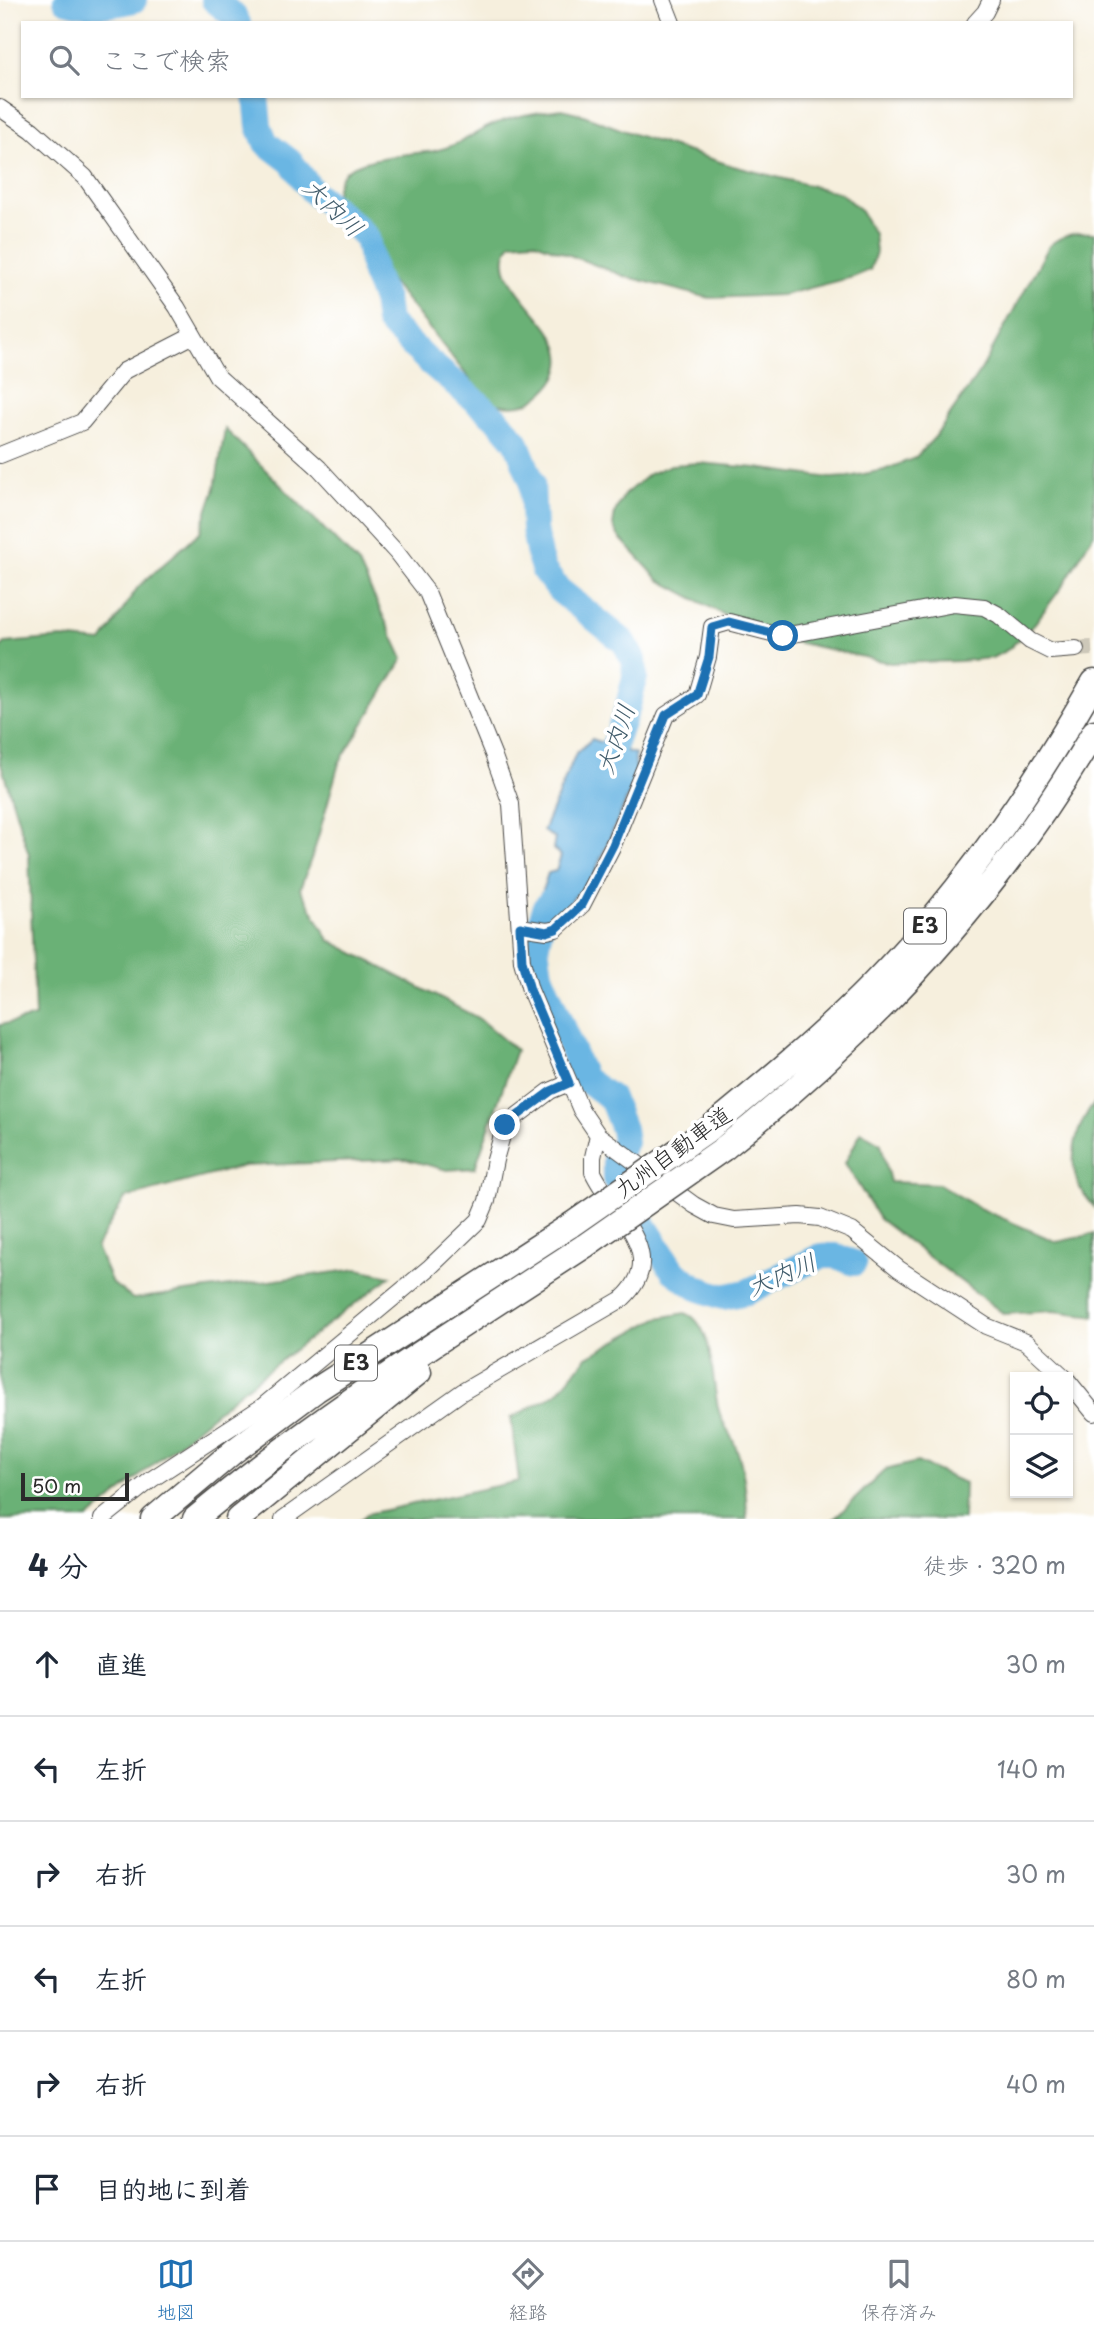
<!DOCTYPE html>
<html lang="ja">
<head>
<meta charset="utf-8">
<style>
	:root { --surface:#fff; --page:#f2f2f3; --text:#1f2937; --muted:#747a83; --line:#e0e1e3; --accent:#1f6fb2 }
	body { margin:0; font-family:"Playpen Sans","Klee One",sans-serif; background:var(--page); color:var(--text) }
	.controls { position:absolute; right:21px; bottom:21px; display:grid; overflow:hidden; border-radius:0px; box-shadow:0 2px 5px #0004 }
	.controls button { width:63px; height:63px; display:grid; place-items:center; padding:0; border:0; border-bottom:2px solid var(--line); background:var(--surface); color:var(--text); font:35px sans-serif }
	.scale { position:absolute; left:21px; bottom:18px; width:108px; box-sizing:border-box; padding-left:7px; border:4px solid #2b2b2b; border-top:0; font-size:19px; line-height:24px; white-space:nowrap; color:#2b2b2b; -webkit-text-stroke:5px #fff; paint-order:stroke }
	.stop { position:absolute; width:21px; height:21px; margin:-16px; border:5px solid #1f6fb2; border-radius:50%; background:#fff }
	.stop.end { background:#1f6fb2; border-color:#fff; box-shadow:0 2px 7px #0008 }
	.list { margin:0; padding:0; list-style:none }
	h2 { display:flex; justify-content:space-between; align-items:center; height:91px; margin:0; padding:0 28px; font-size:30px }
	h2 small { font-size:23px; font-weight:400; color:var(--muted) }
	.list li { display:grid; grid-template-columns:46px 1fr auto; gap:21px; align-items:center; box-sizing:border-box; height:105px; padding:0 28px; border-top:2px solid var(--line) }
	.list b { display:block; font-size:26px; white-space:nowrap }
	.list em { font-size:23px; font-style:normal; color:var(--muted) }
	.icon { flex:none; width:38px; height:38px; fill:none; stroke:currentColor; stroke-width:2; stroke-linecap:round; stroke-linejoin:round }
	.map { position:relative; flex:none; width:1094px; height:1519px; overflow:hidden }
	.search { position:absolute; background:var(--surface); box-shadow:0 2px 5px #0004; left:21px; right:21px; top:21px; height:77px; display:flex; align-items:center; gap:18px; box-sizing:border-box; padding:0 24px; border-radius:0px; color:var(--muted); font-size:26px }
	.sheet { height:721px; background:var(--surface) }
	nav { display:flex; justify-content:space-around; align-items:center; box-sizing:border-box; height:98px; border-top:2px solid var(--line); background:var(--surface); font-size:19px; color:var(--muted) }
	nav a { display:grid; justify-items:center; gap:4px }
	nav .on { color:var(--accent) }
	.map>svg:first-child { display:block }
	.forest { fill:#6bb176; stroke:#4b6e50; stroke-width:2 }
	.water { fill:#6ab6e3; stroke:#4a7087; stroke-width:2 }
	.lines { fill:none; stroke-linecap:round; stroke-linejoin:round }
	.river { stroke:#6ab6e3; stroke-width:26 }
	.minor-tunnel { stroke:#cdc8b9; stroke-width:16; stroke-dasharray:16 8; stroke-linecap:butt }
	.minor-casing { stroke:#494846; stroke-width:18 }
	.highway-casing { stroke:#494846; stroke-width:27 }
	.minor { stroke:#fff; stroke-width:16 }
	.highway { stroke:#fff; stroke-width:24 }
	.highway-bridge-casing { stroke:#494846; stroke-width:27; stroke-linecap:butt }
	.highway-bridge { stroke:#fff; stroke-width:24 }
	.route { stroke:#1f6fb2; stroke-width:9 }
	.labels { text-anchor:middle; stroke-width:7; stroke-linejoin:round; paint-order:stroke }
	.shield { fill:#fff; stroke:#6b6b6b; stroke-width:2 }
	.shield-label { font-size:21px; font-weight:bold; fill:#2b2b2b }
	.street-label { font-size:23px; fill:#2b2b2b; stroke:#fff }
	.water-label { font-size:24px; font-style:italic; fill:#415c6b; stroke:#fff }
</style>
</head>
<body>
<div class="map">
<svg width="1094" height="1519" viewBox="0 0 1094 1519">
	<rect width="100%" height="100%" fill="#fff"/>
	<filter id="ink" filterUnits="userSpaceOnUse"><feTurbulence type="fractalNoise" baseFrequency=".0143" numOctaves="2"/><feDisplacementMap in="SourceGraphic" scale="14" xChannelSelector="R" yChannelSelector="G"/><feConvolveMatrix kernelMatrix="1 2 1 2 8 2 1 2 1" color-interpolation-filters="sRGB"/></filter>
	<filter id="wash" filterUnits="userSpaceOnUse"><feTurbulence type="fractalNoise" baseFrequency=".00686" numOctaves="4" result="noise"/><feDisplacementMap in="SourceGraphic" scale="28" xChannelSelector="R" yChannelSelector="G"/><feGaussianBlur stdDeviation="1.57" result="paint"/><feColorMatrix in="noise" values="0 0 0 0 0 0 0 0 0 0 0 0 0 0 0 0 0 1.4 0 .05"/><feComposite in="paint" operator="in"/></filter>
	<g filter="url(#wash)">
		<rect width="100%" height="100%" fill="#f6efdd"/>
		<path class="forest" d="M562,109l19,5 52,20 100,32 107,27 20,17 14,24 2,18 -6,18 -17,7 -70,18 -74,3 -85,-22 -91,-35 -22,2c-37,49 102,96 27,154 -16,12 -33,10 -51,4l-86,-108 -61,-69c-6,-13 -7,-41 5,-52 16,-15 67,-18 89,-21 21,-4 36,-15 54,-24 19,-10 52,-16 74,-18z
			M1094,233v300l-30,51 -29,39 -26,26 -17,9 -31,3 -71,2 -130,-29 -101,-54 -40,-43 -6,-11 2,-14 9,-17 25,-21 22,-9 28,-2 58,5 74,10 17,-1 36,-7 31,-12 20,-21 47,-69 67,-122c13,-12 27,-14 45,-13z
			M225,429l134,135 44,95 -64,104 -24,85 -15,41 29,51 149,78 38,32 -41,118 -28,2 -42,-11 -161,7 -119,32 -29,49 16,36 21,16 225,-30 33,7 -145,111 -158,132h-88v-494l35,-8 -6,-162 -29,-94v-113l5,-5 57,-5 40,4 36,-55 62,-55 15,-44z
			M1094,1104v103c-5,-7 -13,-15 -16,-23 -10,-26 -2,-59 16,-80z
			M861,1132l20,12 9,38 49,2 40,24 78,34 37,-8v82l-40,-5 -50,3 -125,-95 -34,-56z
			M685,1313c30,10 26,71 34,98 3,12 11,22 16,34 9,20 12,52 12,74h-386l6,-5 152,-33 -8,-63 46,-25 30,-36 71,-39z
			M917,1462l47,21 -1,36h-129l51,-49z"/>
		<path class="water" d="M592,739l43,15 1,24 -45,103 -19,18 -6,15 -7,7 -11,-9 -12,-3 12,-36 8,-2 5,-15 -8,-7 2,-11 -12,-7 33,-78z"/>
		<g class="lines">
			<path class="river" d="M66,0c23,7 45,6 68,0
				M214,0l20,16 4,7
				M256,96l3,30 7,17 25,19 22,30 37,29 17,17 7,36 11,26 3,22 39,38 71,60 18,21 16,41 2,47 5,27 5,15 15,19 65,52 10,18 1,17 -7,29 -26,73
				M564,884l-20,25 -8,39 4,26 44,105 27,19 12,31 2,13 -10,17v20l58,92 24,17 26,9 24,-5 74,-36h15l18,7"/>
		</g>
	</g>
	<g filter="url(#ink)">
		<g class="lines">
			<path class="minor-tunnel" d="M1076,649l18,-1"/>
			<g class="minor-casing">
				<path id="minor" d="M663,0l9,23
					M975,23l10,-11 6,-12
					M0,108l32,22 53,47 92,130 40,69 102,92 78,85 30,39 66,162 18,50 11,157 8,29 51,120 17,25 96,70 20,11 20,4 66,-4 20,2 32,13 47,38 87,57 40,16 38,35
					M0,455l82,-33 42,-51 68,-35
					M520,927l27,4 9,-2 26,-24 31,-60 53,-130 31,-20 11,-38 4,-30 17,-5 54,14 171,-32 30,3 15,8 31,26 20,10 26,-2
					M1068,1381l26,32
					M102,1519l50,-40 110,-72 167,-139 50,-48 8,-19 8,-41 10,-35 45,-34 19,-8
					M283,1519l179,-127 160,-93c49,-45 -9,-84 -29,-127v-15l5,-22"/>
			</g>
			<g class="highway-casing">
				<path id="highway" d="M709,1129c56,-46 112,-92 163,-144 88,-90 160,-194 222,-303
					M723,1149c148,-117 276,-254 371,-417
					M153,1519l81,-68 82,-61 255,-165
					M195,1519c122,-103 258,-187 391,-274
					M238,1519l181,-147"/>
			</g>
			<use href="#minor" class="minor"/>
			<use href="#highway" class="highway"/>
			<g class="highway-bridge-casing">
				<path id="highway-bridge" d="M571,1225l138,-96
					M586,1245l137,-96"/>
			</g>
			<use href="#highway-bridge" class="highway-bridge"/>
		</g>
	</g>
	<g class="lines" filter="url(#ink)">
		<path class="route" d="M505,1125l46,-34 18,-8 -39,-93 -8,-29 -2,-34 27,5 9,-3 26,-24 31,-60 53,-130 31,-20 12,-38 3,-30 17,-5 54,14"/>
	</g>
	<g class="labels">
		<g class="shield">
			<rect x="904" y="908.5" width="42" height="35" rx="5"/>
			<rect x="335" y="1345.5" width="42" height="35" rx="5"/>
		</g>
		<g class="shield-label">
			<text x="925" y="933">E3</text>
			<text x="356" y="1370">E3</text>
		</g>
		<g class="street-label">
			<text transform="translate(673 1152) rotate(-36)" y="8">九州自動車道</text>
		</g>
		<g class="water-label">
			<text transform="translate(333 208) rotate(44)" y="8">大内川</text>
			<text transform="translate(616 739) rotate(-71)" y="8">大内川</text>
			<text transform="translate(782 1275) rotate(-23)" y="8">大内川</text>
		</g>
	</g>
</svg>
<div class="controls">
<button><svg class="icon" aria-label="locate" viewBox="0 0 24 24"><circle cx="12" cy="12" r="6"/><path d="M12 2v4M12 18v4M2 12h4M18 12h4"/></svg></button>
<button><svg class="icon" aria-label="layers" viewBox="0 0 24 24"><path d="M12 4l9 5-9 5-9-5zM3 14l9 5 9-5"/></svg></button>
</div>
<div class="scale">50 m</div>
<div class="stop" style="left:783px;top:636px"></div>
<div class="stop end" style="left:505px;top:1125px"></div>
<div class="search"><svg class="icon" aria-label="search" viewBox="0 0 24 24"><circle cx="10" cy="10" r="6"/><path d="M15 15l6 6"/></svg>ここで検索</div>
</div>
<section class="sheet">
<h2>4 分<small>徒歩 · 320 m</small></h2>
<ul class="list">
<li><svg class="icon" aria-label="ahead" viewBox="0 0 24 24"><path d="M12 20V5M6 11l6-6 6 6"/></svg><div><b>直進</b></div><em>30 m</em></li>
<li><svg class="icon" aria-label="left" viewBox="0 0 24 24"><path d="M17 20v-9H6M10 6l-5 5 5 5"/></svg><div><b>左折</b></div><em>140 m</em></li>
<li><svg class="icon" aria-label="right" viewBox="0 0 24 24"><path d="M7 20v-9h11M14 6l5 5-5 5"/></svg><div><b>右折</b></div><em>30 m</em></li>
<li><svg class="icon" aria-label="left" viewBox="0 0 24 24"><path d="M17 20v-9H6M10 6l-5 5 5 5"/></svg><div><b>左折</b></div><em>80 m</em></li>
<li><svg class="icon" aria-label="right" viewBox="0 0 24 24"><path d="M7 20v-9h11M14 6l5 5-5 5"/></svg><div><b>右折</b></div><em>40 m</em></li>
<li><svg class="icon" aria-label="arrive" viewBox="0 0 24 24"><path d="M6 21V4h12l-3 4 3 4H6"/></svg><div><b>目的地に到着</b></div></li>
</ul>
</section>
<nav>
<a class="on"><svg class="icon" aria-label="map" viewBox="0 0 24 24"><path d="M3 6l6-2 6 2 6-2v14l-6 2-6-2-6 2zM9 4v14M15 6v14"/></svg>地図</a>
<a><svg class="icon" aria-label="directions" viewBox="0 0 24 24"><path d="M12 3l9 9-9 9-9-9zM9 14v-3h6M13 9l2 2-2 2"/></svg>経路</a>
<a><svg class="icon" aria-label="saved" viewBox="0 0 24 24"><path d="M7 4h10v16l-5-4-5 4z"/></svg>保存済み</a>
</nav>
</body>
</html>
